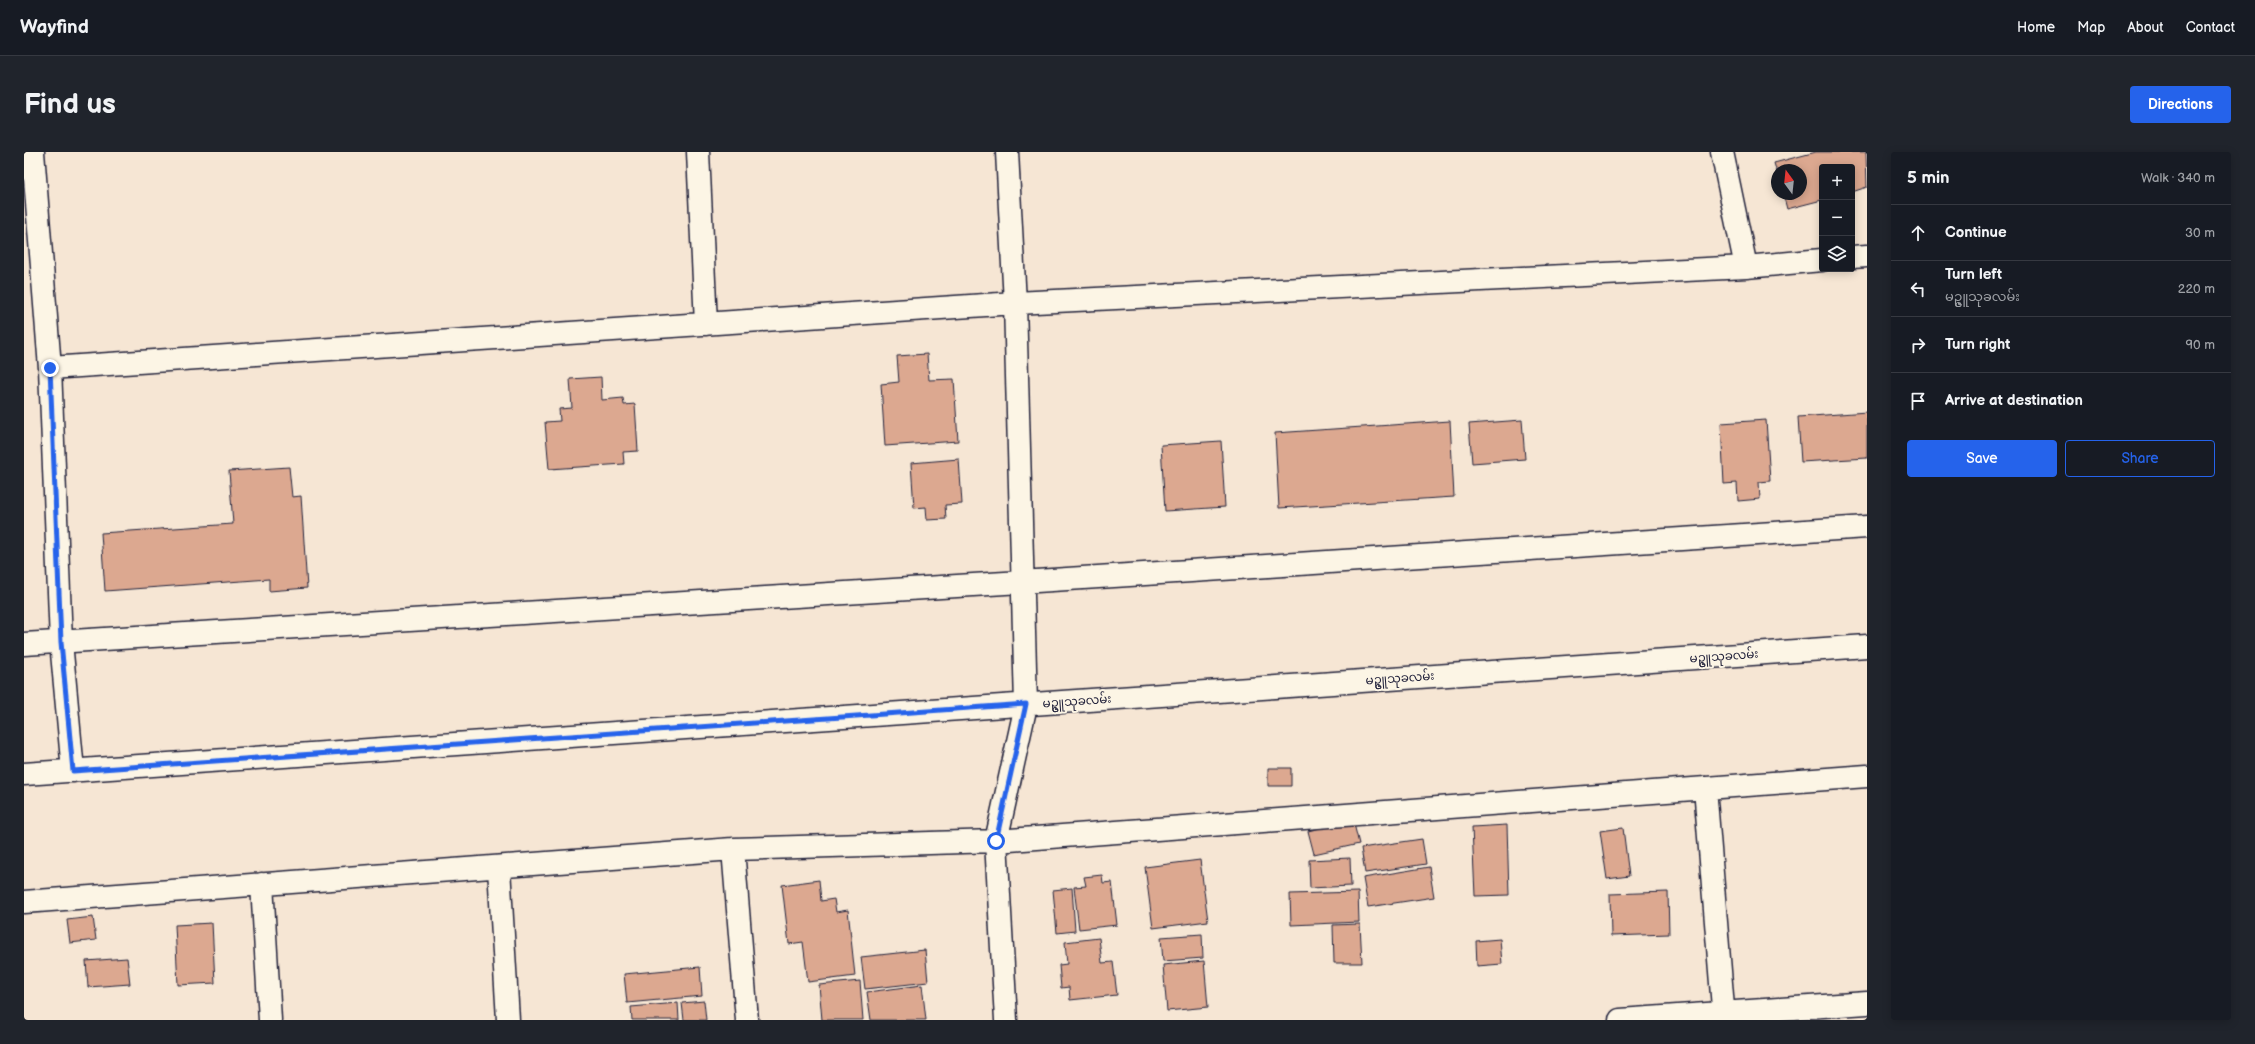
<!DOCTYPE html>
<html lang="en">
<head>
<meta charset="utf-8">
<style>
	:root { --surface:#171b24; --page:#20242c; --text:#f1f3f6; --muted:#9ea1a6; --line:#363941; --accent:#2563eb }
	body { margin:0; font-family:"Balsamiq Sans","Noto Sans Myanmar",sans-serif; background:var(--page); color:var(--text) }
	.controls { position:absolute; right:12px; top:12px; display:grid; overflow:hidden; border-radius:4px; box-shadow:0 2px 10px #0003 }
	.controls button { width:36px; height:36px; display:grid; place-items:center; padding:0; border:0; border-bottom:1px solid var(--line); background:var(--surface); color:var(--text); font:20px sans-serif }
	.compass { position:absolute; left:1747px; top:12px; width:36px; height:36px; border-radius:50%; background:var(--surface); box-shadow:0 2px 10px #0003; rotate:345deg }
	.stop { position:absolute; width:12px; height:12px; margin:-9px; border:3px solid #2563eb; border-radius:50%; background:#fff }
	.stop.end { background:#2563eb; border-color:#fff; box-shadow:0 1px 4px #0008 }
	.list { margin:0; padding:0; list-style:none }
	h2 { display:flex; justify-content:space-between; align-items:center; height:52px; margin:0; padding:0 16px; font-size:17px }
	h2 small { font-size:13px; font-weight:400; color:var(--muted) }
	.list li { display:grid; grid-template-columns:26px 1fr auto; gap:12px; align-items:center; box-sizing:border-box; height:56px; padding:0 16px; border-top:1px solid var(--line) }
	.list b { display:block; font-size:15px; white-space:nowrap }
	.list p { margin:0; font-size:13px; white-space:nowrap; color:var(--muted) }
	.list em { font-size:13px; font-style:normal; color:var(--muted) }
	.actions { display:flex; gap:8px; padding:12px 16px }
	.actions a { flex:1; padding:9px 0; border:1px solid var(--accent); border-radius:4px; text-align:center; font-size:14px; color:var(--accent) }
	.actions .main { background:var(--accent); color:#fff }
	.icon { flex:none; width:22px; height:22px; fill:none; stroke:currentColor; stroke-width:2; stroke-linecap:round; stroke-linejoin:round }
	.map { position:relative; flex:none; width:1843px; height:868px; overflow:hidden; border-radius:4px }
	header { display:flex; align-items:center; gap:24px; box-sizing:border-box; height:56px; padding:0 20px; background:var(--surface); border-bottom:1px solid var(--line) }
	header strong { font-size:19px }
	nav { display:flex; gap:22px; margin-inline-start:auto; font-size:14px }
	.intro { display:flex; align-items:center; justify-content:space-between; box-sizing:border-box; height:96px; padding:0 24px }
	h1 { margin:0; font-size:28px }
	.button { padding:10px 18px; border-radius:4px; background:var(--accent); color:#fff; font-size:14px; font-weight:700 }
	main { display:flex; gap:24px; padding:0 24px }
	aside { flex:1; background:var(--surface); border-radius:4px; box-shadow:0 2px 10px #0003 }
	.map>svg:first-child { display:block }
	.building { fill:#dca890; stroke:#22223b }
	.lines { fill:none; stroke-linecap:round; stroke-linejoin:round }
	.minor-casing { stroke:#22223b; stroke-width:25 }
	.minor { stroke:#fcf5e5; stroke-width:22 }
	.route { stroke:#2563eb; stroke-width:5 }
	.labels { text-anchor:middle; stroke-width:4; stroke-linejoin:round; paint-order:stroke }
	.street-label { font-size:12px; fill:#22223b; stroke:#fcf5e5 }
</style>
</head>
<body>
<header>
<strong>Wayfind</strong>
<nav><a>Home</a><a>Map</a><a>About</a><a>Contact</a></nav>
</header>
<div class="intro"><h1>Find us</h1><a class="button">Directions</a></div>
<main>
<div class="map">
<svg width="1843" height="868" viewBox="0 0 1843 868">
	<rect width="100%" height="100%" fill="#f6e6d4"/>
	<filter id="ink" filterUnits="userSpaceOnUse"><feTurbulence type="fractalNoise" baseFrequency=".025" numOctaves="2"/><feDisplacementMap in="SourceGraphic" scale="8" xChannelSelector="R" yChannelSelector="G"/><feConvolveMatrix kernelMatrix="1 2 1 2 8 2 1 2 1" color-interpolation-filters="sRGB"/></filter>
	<g filter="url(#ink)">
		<path class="building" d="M1792,0h50l1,35 -15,5v-25h-30v33l-35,9 -4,-15h18v-24h-24v3l-3,-10z
			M903,202l2,26 25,-1 4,62 -73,5 -4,-62 18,-2 -2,-26z
			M577,225l1,23 21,-2 1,7 11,-1 3,47 -15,1 1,12 -75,5 -4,-47 15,-1 -1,-12 13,-1 -2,-29z
			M1843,260v46l-66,4 -3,-45z
			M1498,268l3,39 -53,4 -3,-39z
			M1742,268l4,61 -11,1 1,17 -22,2 -1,-18 -13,1 -3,-61z
			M1426,269l4,76 -175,11 -4,-75z
			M1197,289l4,66 -60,4 -4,-66z
			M935,307l3,45 -17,1 1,14 -19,1 -1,-13 -12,1 -3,-45z
			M265,315l3,30 9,-1 6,92 -38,3v-12l-164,12 -4,-58 132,-9 -4,-53z
			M1244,616h23v18h-23z
			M1329,668l6,24 -45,10 -6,-23z
			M1483,673l2,70 -34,1 -3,-69z
			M1599,676l6,48 -22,3 -7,-48z
			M1398,687l4,25 -61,9 -4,-25z
			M1326,706l1,28 -41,2 -1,-28z
			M1176,708l8,61 -55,7 -8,-61z
			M1405,715l5,30 -66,10 -5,-29z
			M1078,723l1,8 9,-1 5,43 -38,4 -5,-42 12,-1 -2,-9z
			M795,728l2,21 13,-2 2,13 12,-2 7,66 -47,6 -5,-40 -14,2 -7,-59z
			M1048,736l3,43 -18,2 -4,-43z
			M1334,740l1,30 -68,3 -1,-31z
			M1644,740l1,42 -58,2 -1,-42z
			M69,765l3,23 -26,3 -3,-23z
			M188,771l3,60 -37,2 -3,-60z
			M1336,772l2,39h-28l-1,-38z
			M1178,782l1,24 -40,3 -2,-24z
			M1075,786l3,25 11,-1 4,33 -47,5 -1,-13 -8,1 -2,-23 8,-1 -2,-22z
			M1476,787l2,25 -25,2 -1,-25z
			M901,798l3,32 -63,7 -4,-32z
			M103,806l3,26 -42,3 -2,-26z
			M1180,809l4,46 -41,4 -4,-46z
			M676,815l2,29 -75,7 -3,-29z
			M836,829l3,39h-41l-3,-35z
			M898,833l4,35h-55l-4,-28z
			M680,849l2,19h-22l-2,-17z
			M654,851l1,17h-47l-1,-13z"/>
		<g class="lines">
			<g class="minor-casing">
				<path id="minor" d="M9,0l17,216 11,274 12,129
					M674,0l8,172
					M1698,0l24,115
					M1828,105l15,-1
					M26,216l965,-65 731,-36 76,-7
					M0,492l997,-62 846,-55
					M0,622l1843,-128
					M1681,636l19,232
					M709,697l14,171
					M475,716l9,152
					M238,732l8,136
					M0,750l709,-53 263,-8 871,-65
					M982,868l-10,-179 30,-136 -11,-402 -8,-151
					M1596,868l247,-17"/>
			</g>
			<use href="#minor" class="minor"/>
		</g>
	</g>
	<g class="lines" filter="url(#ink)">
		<path class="route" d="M26,216l11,274 12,129 953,-67 -30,137"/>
	</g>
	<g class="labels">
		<g class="street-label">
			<text transform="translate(1700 504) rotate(-4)" y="4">မဥ္ဇူသုခလမ်း</text>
			<text transform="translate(1376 526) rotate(-4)" y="4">မဥ္ဇူသုခလမ်း</text>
			<text transform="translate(1053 549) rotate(-4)" y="4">မဥ္ဇူသုခလမ်း</text>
		</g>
	</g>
</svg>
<div class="controls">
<button>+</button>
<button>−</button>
<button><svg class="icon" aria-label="layers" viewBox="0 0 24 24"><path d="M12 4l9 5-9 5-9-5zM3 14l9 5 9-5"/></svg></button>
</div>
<svg class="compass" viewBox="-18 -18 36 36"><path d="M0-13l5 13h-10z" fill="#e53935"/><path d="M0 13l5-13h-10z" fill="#9ea1a6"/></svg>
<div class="stop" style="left:972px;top:689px"></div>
<div class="stop end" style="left:26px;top:216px"></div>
</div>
<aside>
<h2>5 min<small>Walk · 340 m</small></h2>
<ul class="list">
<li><svg class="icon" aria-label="ahead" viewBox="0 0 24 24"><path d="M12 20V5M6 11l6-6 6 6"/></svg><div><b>Continue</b></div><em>30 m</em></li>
<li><svg class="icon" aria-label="left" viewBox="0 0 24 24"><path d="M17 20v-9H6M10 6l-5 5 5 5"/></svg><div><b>Turn left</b><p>မဥ္ဇူသုခလမ်း</p></div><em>220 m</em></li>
<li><svg class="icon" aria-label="right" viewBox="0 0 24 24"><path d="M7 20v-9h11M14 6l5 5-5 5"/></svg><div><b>Turn right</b></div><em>90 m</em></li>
<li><svg class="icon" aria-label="arrive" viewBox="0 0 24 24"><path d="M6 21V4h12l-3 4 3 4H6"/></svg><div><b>Arrive at destination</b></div></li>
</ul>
<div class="actions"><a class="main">Save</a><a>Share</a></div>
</aside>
</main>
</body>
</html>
